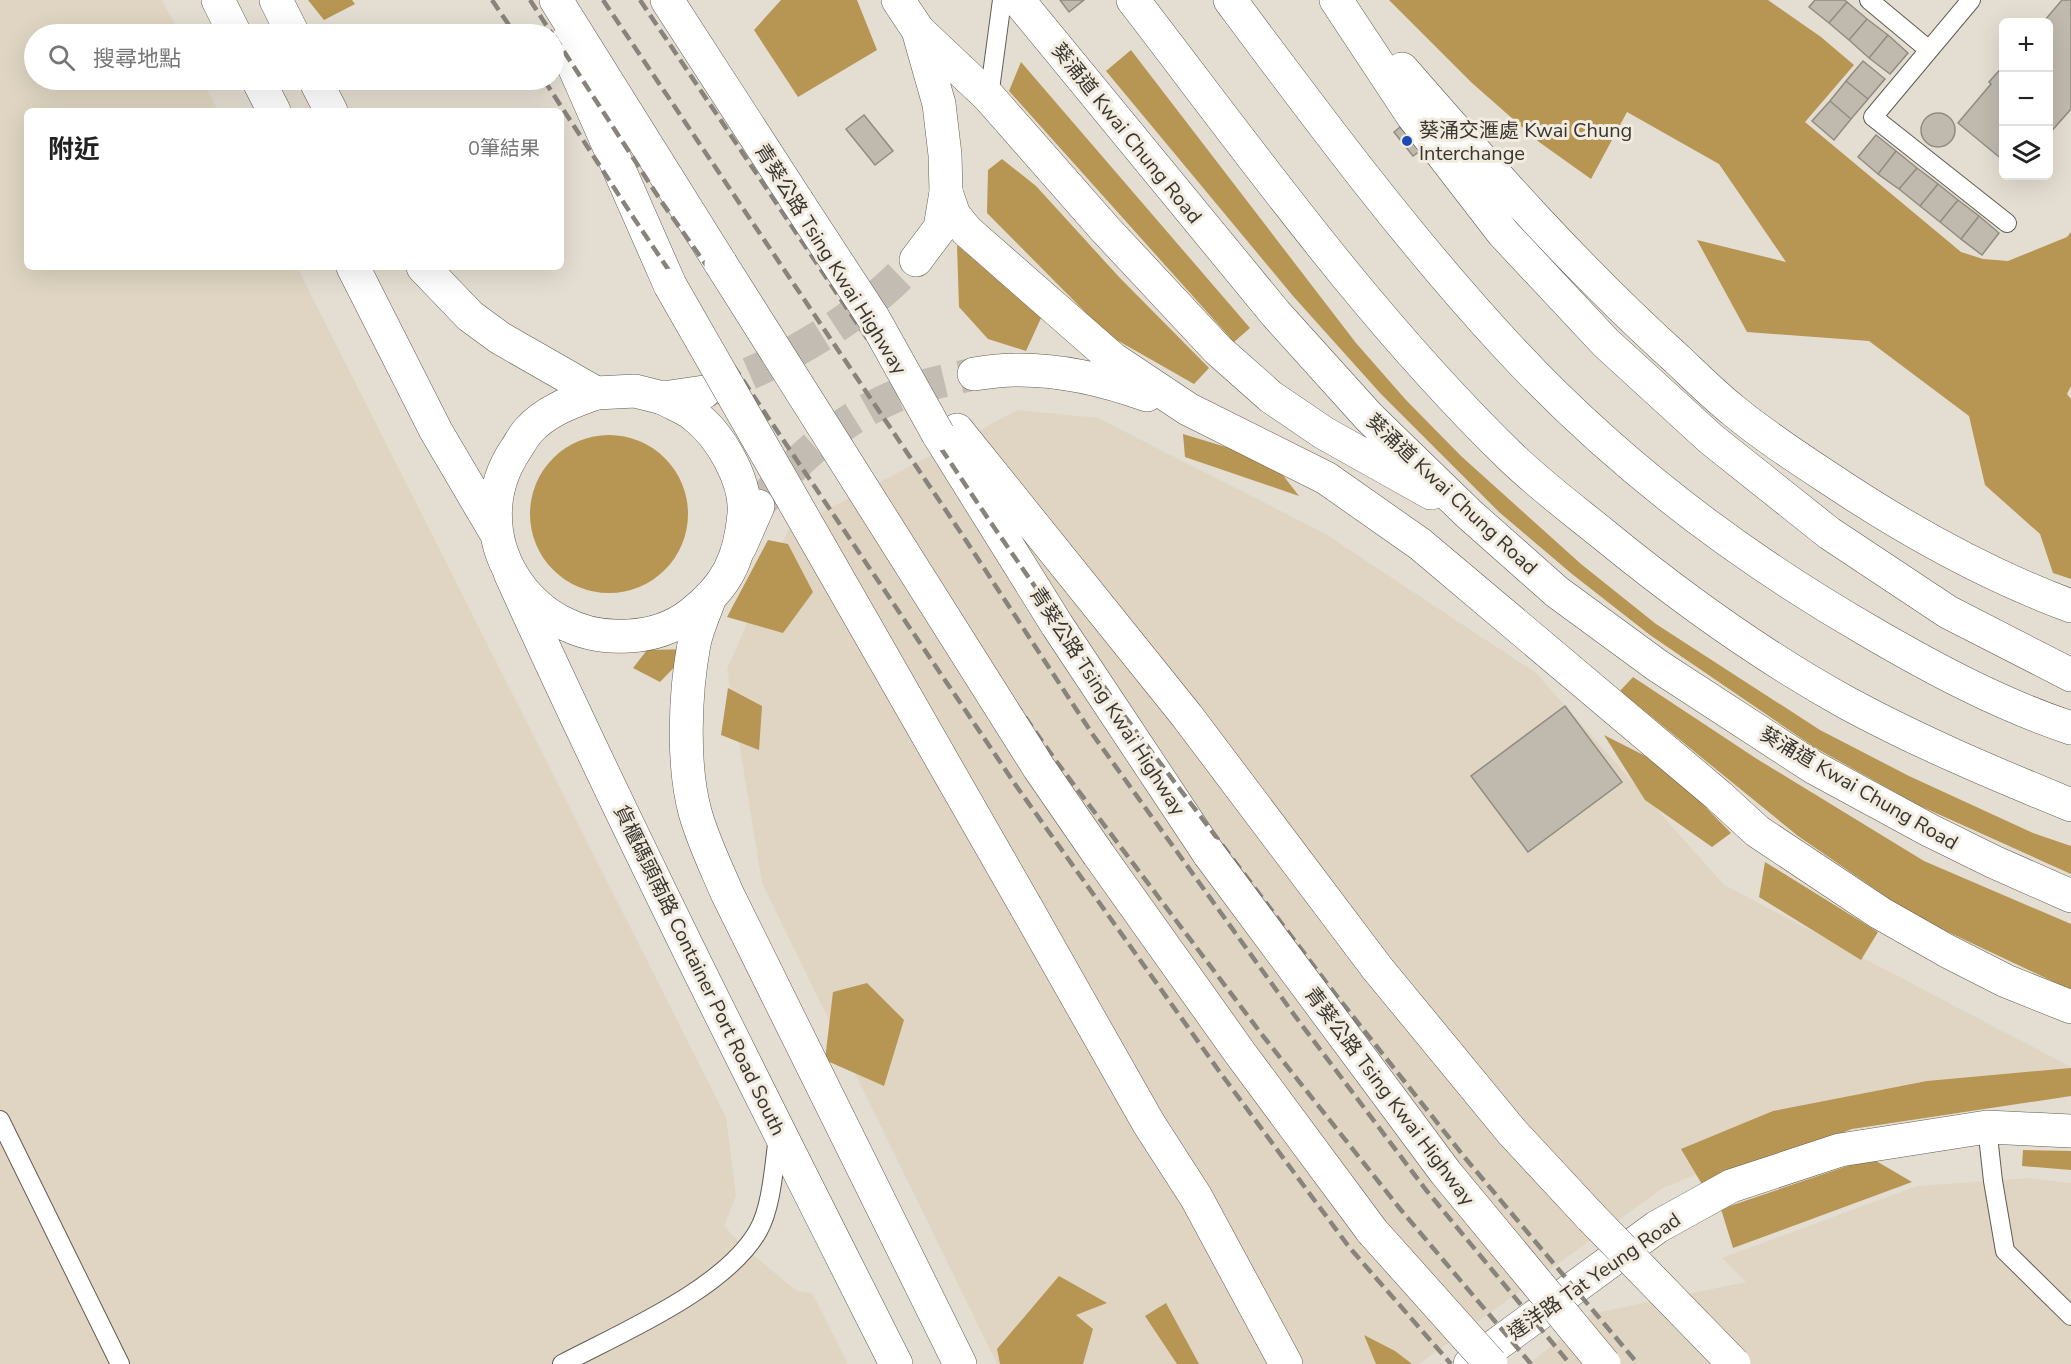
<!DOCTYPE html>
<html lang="zh-TW">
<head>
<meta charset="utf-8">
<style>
	:root { --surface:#fff; --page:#f6f6f6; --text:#222; --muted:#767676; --line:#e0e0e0 }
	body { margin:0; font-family:"Nunito Sans","Noto Sans TC",sans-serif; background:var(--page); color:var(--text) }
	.controls { position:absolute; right:18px; top:18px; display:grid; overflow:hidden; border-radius:9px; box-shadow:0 6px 24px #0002 }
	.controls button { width:54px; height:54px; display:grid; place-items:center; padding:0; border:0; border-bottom:2px solid var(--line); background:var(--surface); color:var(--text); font:30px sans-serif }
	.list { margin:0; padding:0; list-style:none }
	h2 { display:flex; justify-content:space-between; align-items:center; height:78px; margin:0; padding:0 24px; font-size:26px }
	h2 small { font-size:20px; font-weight:400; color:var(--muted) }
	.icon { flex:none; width:33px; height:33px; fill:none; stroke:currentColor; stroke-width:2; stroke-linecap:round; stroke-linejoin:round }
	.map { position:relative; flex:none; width:2071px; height:1364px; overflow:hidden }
	.search { position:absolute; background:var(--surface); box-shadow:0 6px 24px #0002; left:24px; top:24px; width:540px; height:66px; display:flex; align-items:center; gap:15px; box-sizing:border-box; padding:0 21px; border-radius:33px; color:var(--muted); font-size:22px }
	.panel { position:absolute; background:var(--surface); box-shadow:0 6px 24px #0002; left:24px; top:108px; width:540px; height:162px; border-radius:9px }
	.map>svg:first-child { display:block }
	.built { fill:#dfd5c2 }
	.forest { fill:#b79552 }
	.building { fill:#c0baae; stroke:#918b80; stroke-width:1.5 }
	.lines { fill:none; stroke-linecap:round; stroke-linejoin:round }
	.secondary-tunnel { stroke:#c2bcb2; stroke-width:33; stroke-dasharray:33 16; stroke-linecap:butt }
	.trunk-tunnel { stroke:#c2bcb2; stroke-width:33; stroke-dasharray:33 16; stroke-linecap:butt }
	.service-casing { stroke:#615c51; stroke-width:20 }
	.minor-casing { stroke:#615c51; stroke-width:34 }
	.tertiary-casing { stroke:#615c51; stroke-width:34 }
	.secondary-casing { stroke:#615c51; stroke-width:34 }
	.trunk-casing { stroke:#615c51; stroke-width:34 }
	.motorway-casing { stroke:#615c51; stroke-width:34 }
	.service { stroke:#fff; stroke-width:18 }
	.minor { stroke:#fff; stroke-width:33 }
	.tertiary { stroke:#fff; stroke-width:33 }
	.secondary { stroke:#fff; stroke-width:33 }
	.trunk { stroke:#fff; stroke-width:33 }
	.motorway { stroke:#fff; stroke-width:33 }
	.rail { stroke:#88837b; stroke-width:4.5; stroke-dasharray:12 6; stroke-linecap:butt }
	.motorway-bridge-casing { stroke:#615c51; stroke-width:34; stroke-linecap:butt }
	.motorway-bridge { stroke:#fff; stroke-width:33 }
	.poi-dot { fill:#1b4ab7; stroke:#f2ebdf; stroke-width:2 }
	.labels { text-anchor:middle; stroke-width:6; stroke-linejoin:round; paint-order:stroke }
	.poi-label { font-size:20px; fill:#383530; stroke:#f2ebdf; text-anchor:start }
	.street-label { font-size:20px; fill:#383530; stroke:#f2ebdf }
</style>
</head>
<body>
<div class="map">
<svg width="2071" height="1364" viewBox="0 0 2071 1364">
	<rect width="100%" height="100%" fill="#e4ded2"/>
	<path class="built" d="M0,0h162l18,34h-146v46h168l16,31h-191v156h270l429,850 10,79 -12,30 23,24 50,41 15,2 36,71h-848z
		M1018,410l80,8 226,115 212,140 188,212 347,182v23l-246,32 -162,66 -244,176h-422l-235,-481 -35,-214 61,-139z
		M2028,1178l43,5v181h-542l62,-50 155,-32 -24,-24 195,-72z"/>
	<path class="forest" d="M308,0h44l3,4 -31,16z
		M781,0h76l20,50 -79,47 -44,-67z
		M1389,0h379l53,37 33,28 -49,57 156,130 22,7 25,2 59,-24 4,-5v154l-4,8 4,5v180l-18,-6 -13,-39 -55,-49 -16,-69 -100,-75 -122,-9 -50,-92 89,22 -67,-98 -92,-52 -36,67 -52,-37 -67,-59z
		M1131,50l225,293 50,57 55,56 120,108 75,60 164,106 89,46 124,57 38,13v28l-153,-69 -104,-58 -164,-112 -78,-61 -73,-62 -118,-118 -88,-98 -187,-225z
		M1021,62l229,266 -16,14 -225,-251z
		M1002,159l34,27 83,91 90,91 -15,16 -86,-49 -121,-122 1,-43z
		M957,245l84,73 -15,33 -38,-12 -29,-32z
		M1183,434l89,27 27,35 -114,-39z
		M530 514a79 79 0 1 1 158 0a79 79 0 1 1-158 0Z
		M768,540l20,4 25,48 -30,41 -56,-16z
		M692,649l-32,33 -27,-14 14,-18z
		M1633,677l124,82 167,102 147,63v66l-157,-74 -116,-80 -178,-145z
		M728,688l34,18 -3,44 -38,-15z
		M1604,735l61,31 66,67 -19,14 -67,-47z
		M1765,862l113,70 -17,28 -102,-63z
		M867,983l37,37 -20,66 -59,-26 8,-68z
		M2071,1068v28l-219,33 -149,57 -22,-37 92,-38 154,-30z
		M2023,1150l48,1v19l-49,-4z
		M1871,1158l41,24 -179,66 -12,-39z
		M1059,1276l48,27 -31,12 17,14 -10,35h-83l-3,-15z
		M1166,1303l33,61h-22l-32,-48z
		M1364,1335l31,16 17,13h-36z"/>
	<path class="building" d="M1060,0h24l-15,12z
		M1815,0h29l3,2 -18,21 -20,-16z
		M2062,0h9v109l-23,26v-113h-9l3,-3 3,1z
		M1847,2l20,17 -18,21 -20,-17z
		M1867,19l21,16 -19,23 -20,-18z
		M1888,35l20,18 -18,21 -21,-16z
		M1863,61l22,18 -17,20 -22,-18z
		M2004,65v96l-46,-38 33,-39 -2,-2z
		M1846,81l22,18 -17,20 -21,-18z
		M1830,101l21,18 -17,21 -22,-19z
		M1921 130a17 17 0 1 1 34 0a17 17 0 1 1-34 0Z
		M864,115l29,36 -18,14 -29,-36z
		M1400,127l20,24 -7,5 -19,-24z
		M1876,135l20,16 -18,23 -20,-17z
		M1896,151l21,17 -18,21 -21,-15z
		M1917,168l21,16 -18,22 -21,-17z
		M1938,184l20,16 -18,22 -20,-16z
		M1958,200l21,16 -18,23 -21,-17z
		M1979,216l20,17 -17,22 -21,-16z
		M1565,706l57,76 -94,70 -57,-76z"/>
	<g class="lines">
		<path class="secondary-tunnel" d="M704,392c60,-22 118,-52 168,-92 16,-12 30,-27 44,-40"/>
		<path class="trunk-tunnel" d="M758,506c43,-53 95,-98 162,-119 17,-5 36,-9 54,-13"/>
		<g class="service-casing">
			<path id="service" d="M1869,0l60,50
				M1971,0l-98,117 134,106
				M989,97l13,-97
				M0,1120l120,244
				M1987,1127l6,54 12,70 66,65
				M562,1364c59,-31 163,-75 196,-133 14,-24 16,-67 20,-94"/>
		</g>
		<g class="minor-casing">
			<path id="minor" d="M1470,1364l187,-137 74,-41 109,-36 147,-23 84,4"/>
		</g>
		<g class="tertiary-casing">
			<path id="tertiary" d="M218,0l17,34
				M276,0l17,34
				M258,80l16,31
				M315,80l16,31
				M353,267l83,164 60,102
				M423,267l47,49 30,22 96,55
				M596,393c-24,9 -49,17 -67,37 -5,5 -9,13 -13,19 -57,84 12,194 112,187 22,-1 45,-8 63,-22 36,-28 49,-55 53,-100 3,-33 -24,-79 -49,-98 -9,-8 -22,-12 -32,-18
				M510,573c121,267 254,529 386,791
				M709,600c-5,14 -12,29 -15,44 -9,49 -12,120 1,168 8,29 21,55 32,81l233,471"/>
		</g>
		<g class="secondary-casing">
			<path id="secondary" d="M898,0l20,30 21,74 6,51 1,37 -6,36 -24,32
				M596,393l39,-2 28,7 41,-6"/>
		</g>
		<g class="trunk-casing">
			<path id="trunk" d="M1018,0l258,314 93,103 100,97 88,78 101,74 155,101 116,63 65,32 77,34
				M1133,0c120,156 236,319 378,457 29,28 61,52 92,77 77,63 157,121 244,169 72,39 148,71 224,102
				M1230,0c88,118 177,238 277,346 104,113 227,207 360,284 65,38 132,74 204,98
				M1336,0l76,115 91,118 103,110 105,96 118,94 119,79 123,63
				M918,30l71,67 116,132 113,121 53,47 53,36 107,60
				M1402,69c87,100 176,201 275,290 19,18 37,36 57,52 29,24 61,45 93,66 76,51 157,97 244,129
				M946,192l8,23 13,16 146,128 75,50 138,69 94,66 299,252 38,35 123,82 67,38 59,30 65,26
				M974,374c13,-2 27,-4 41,-4 45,-1 90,10 132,25
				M740,547l18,-41"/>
		</g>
		<g class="motorway-casing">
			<path id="motorway" d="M556,0l165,264
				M667,0l130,201
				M564,44l106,241
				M957,430l230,286 190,252 135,164 79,85
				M938,434l119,191 152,229
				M1099,855l141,198 132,178
				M1026,907l123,217 47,73 90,167"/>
		</g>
		<use href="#service" class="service"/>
		<use href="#minor" class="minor"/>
		<use href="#tertiary" class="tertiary"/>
		<use href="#secondary" class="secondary"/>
		<use href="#trunk" class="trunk"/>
		<use href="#motorway" class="motorway"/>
		<path class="rail" d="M492,0l23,34
			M530,0l22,34
			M603,0l360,536 130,199 202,281 131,174 144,174
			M640,0l349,520 134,194 209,276 134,169 172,205
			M554,36l107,165 395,560 207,275 138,174 130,154
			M544,80l91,140 382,567 202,284 130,176 102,117"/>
		<g class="motorway-bridge-casing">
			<path id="motorway-bridge" d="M797,201l77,118 64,115
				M721,264l318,504 60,87
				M670,285l356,622
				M1209,854l237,319 158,191
				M1591,1217l143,147
				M1372,1231l119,133"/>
		</g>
		<use href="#motorway-bridge" class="motorway-bridge"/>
	</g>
	<circle class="poi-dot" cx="1407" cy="141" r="6"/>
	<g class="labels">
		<g class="poi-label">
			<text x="1419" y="137">葵涌交滙處 Kwai Chung<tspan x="1419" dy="23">Interchange</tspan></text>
		</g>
		<g class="street-label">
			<text transform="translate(1127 133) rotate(51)" y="7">葵涌道 Kwai Chung Road</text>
			<text transform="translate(831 259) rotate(58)" y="7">青葵公路 Tsing Kwai Highway</text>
			<text transform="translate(1452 494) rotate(43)" y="7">葵涌道 Kwai Chung Road</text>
			<text transform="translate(1108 701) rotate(57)" y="7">青葵公路 Tsing Kwai Highway</text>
			<text transform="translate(1859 788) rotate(30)" y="7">葵涌道 Kwai Chung Road</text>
			<text transform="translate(700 970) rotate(64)" y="7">貨櫃碼頭南路 Container Port Road South</text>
			<text transform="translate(1390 1096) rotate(53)" y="7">青葵公路 Tsing Kwai Highway</text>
			<text transform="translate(1594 1276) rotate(-35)" y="7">達洋路 Tat Yeung Road</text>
		</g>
	</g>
</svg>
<div class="controls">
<button>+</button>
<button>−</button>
<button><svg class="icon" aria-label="layers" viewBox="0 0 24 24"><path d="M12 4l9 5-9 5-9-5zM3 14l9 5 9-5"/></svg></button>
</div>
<div class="search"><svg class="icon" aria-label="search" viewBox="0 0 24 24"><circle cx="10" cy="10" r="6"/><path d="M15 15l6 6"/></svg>搜尋地點</div>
<section class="panel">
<h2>附近<small>0筆結果</small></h2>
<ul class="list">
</ul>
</section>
</div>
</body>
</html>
